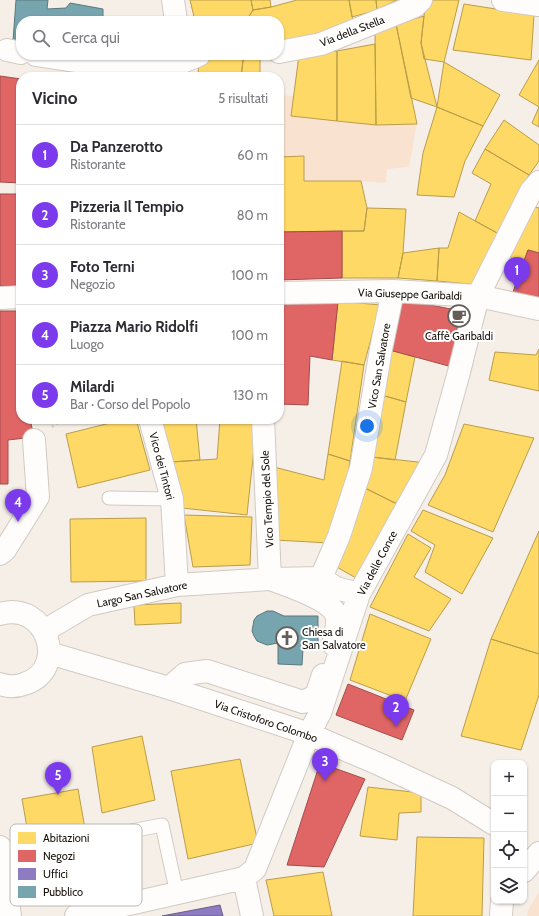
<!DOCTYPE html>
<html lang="it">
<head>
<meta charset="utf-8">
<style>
	:root { --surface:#fff; --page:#f2f2f3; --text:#2b2b33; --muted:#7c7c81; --line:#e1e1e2; --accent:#7c3aed }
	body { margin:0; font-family:Cabin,sans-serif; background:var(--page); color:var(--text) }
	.controls { position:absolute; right:12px; bottom:12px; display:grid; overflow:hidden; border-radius:8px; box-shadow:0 1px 3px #0004 }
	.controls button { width:36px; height:36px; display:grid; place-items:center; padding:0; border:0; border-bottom:1px solid var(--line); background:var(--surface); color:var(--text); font:20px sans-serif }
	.you { position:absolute; left:367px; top:426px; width:14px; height:14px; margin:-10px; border:3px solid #fff; border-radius:50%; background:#1a73e8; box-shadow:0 0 0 6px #1a73e833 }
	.badge { display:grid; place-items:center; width:26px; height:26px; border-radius:50%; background:var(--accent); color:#fff; font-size:13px; font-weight:700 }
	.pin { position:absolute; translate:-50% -33px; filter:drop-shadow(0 1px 2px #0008) }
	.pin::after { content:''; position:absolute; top:21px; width:14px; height:12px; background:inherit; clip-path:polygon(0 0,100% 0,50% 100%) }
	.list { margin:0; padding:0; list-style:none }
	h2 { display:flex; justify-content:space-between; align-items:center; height:52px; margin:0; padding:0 16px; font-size:17px }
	h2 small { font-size:13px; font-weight:400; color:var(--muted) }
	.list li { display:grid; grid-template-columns:26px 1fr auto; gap:12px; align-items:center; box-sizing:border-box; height:60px; padding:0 16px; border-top:1px solid var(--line) }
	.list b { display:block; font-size:15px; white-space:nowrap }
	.list p { margin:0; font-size:13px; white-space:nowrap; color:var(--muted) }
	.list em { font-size:13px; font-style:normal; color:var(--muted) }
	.icon { flex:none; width:22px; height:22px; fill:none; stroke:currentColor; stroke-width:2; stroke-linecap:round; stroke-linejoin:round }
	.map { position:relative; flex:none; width:539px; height:916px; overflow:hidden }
	.search { position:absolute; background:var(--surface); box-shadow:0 1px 3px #0004; left:16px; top:16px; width:268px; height:44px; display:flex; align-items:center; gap:10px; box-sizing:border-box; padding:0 14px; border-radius:16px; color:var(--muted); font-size:15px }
	.panel { position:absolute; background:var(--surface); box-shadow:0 1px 3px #0004; left:16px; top:72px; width:268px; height:352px; border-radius:16px }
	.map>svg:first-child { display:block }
	.green { fill:#f9e3d0 }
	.homes { fill:#ffd966; stroke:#b99d4a }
	.shops { fill:#e06666; stroke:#a44c4a }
	.offices { fill:#8e7cc3; stroke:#6a5c8b }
	.public { fill:#76a5af; stroke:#5a787d }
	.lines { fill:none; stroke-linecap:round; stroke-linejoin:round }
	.lane-casing { stroke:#d1cac3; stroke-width:15 }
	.street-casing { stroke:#d1cac3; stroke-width:24 }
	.path { stroke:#d4d2d0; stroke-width:2.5; stroke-dasharray:2 3; stroke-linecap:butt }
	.lane { stroke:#fefdfc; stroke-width:13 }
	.street { stroke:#fefdfc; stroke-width:22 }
	.labels { text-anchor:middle; stroke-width:4; stroke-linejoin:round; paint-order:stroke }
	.street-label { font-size:11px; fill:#171009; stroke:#fff }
	.poi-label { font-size:11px; fill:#171009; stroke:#fff }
	.key { fill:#fff; stroke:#b9b7b5; stroke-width:1 }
	.key-label { font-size:11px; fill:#171009 }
</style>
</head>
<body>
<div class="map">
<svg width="539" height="916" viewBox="0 0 539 916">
	<rect width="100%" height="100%" fill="#f6efe8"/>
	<path class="green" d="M279,95l15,1 82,29 41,-1 -8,43 -22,2 -1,14 -25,-2h-57l-1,-24h-24z
		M539,892v24h-12l2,-8z"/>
	<path class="homes" d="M190,0h61l2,10 -7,11h-51z
		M251,0h19l1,7 -18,3z
		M297,0h52l5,26 -75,16v-21h-33l7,-11 18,-3z
		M349,0h27l1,10 -25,7z
		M376,0h21l-20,10z
		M427,0h32l-15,62 -20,-3 -3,-16 3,-27z
		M464,4l70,11 -3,45 -78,-10z
		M424,16l-3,27 16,64 -26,-9 -15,-74z
		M396,24l21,100 -41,1 -1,-95z
		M375,44l1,81 -39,-4v-70z
		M337,51v70l-46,-5 8,-61z
		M199,55h45l-3,22h-43z
		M243,59h17v18h-19z
		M539,60v67l-7,-4 7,-16 -20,-12z
		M444,62l56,33 -17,31 -46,-19z
		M437,107l46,19 -18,35 -11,36 -37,-2 6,-42z
		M504,120l35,25v16l-10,14 -44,-26z
		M485,149l44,26 -30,59 -24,-13 16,-37 -19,-11z
		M304,156v25h57l6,27 -3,23 -85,1v-75z
		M532,206l7,2v45l-11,-3 -5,13 -16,-7z
		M367,208l39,1 -3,44 -5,25h-56v-47h22z
		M459,212l40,22 -20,51 -42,-4 2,-33h9z
		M439,248l-2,33 -39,-3 5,-25z
		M338,301l42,4 -16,60 -32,-5z
		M386,349l29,8 -9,45 -28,-8z
		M539,349v42l-50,-11 6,-28 41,3z
		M342,361l22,4 -14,96 -22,-7z
		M378,394l28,8 -11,58 -23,-3z
		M126,419h10l14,51 -72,18 -12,-54z
		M161,419h35l4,41 -29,2z
		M220,419h37l-10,96 -65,-7 -11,-46 46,-3z
		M464,424l70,14 -41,94 -65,-27 17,-30z
		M328,454l22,7 -6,39 -15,43 -54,-3 -5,-74 54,14z
		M372,457l55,6 -26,43 -36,-18z
		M365,488l36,18 -38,76 -28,-16z
		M423,510l70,28 -31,56 -37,-22 10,-27 -24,-14z
		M184,515l68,2 -2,48 -57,2z
		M146,518v63l-75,1 -1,-63z
		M539,531v123l-48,-15z
		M408,534l23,14 -17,29 37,22 -22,32 -59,-24z
		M181,603v20l-46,2 -1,-20z
		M370,614l61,25 -26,62 -55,-21z
		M491,639l48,15v41l-18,55 -60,-14z
		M142,736l13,64 -53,13 -10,-66z
		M240,759l18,84 -70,16 -17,-88z
		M368,787l53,6v19l-22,1 -2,27 -37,-4z
		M78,789l18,102 -56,10 -18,-102z
		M417,837l67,1 -2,78h-69z
		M323,872l9,44h-58l-8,-36z"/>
	<path class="shops" d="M0,76l21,3v104l-21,-1z
		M0,194h21l-2,16h2v75l-21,1z
		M342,231v47l-63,2v-48z
		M528,250l11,3v45l-26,-6z
		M395,298l71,14 -10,56 -70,-19z
		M279,299l59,2 -6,59 -22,-4 -2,49 -29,-1z
		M0,311h21v108h9l4,18 -26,3v44h-8z
		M348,684l66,26 -12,30 -66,-25z
		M320,763l45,16 -41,88 -37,-2z"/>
	<path class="offices" d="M220,905l3,11h-61z"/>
	<path class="public" d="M16,0h32l-1,9 19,-1 4,-5 33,6v12h-82v21l-8,-1z
		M267,611h6l11,5h34v34l-15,-1 -1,16 -24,-1v-21l-11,2 -10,-4 -3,-5 -2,-5 2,-11 3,-4z"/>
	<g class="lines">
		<g class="lane-casing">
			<path id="lane" d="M109,498l63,1
				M105,836l57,-11 15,69"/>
		</g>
		<g class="street-casing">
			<path id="street" d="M173,0l3,21
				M503,0l36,5
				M7,50l14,3
				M279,52l42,-8 94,-38 6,-6
				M36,55l71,11 73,-3 19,-8
				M279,293l114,-2 85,5 61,13
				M0,298l21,-1
				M150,419l22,80 5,86
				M263,419l7,160c16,6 58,19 66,35 3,8 -1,22 -3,30
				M0,554l5,-4 33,-53 -4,-57
				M321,578l18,-42 22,-68 20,-119 12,-58
				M0,614c47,-14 70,56 24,70 -8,3 -16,3 -24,0
				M44,631l44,-26 89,-20 93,-6 51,-1 15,10 23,6
				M49,653l120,35 140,46 72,31 71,33 42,26
				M169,688l16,-14 22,-3 96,31 13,-6 7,-21
				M0,847l10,69
				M524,871l15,-18
				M244,878l8,38
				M76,916l168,-38 11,-9 54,-135 11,-21 39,-119 77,-139 23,-83 19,-76 53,-105 8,-9
				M501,916l1,-15"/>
		</g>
		<path class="path" d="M52,427l11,-8"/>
		<use href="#lane" class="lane"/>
		<use href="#street" class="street"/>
	</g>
	<defs>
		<g id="cafe-ring" transform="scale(1.15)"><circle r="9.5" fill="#fff" stroke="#655e57" stroke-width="1.5"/><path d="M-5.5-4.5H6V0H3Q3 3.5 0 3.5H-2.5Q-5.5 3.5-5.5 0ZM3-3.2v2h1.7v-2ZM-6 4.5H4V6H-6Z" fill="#655e57"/></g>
		<g id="church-ring" transform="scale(1.15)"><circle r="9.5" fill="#fff" stroke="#655e57" stroke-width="1.5"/><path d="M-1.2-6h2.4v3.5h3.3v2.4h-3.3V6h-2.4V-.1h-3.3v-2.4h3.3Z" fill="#655e57"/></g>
	</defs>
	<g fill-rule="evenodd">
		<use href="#cafe-ring" x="459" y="316"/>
		<use href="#church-ring" x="287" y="638"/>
	</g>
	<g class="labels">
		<g class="street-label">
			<text transform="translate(352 31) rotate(-21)" y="4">Via della Stella</text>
			<text transform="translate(410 294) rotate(2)" y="4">Via Giuseppe Garibaldi</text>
			<text transform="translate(379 366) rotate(-80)" y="4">Vico San Salvatore</text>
			<text transform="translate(162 466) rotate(75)" y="4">Vico dei Tintori</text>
			<text transform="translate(267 499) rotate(-93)" y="4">Vico Tempio del Sole</text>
			<text transform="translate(377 563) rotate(-62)" y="4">Via delle Conce</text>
			<text transform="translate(142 594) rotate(-12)" y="4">Largo San Salvatore</text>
			<text transform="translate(266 721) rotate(19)" y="4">Via Cristoforo Colombo</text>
		</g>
		<g class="poi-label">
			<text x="459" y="340">Caffè Garibaldi</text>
			<text x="302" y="636" text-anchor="start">Chiesa di<tspan x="302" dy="13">San Salvatore</tspan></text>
		</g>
	</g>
	<rect x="10" y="824" width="132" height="82" rx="6" class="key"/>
	<rect x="18" y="832" width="18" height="12" fill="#ffd966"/>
	<rect x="18" y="850" width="18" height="12" fill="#e06666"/>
	<rect x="18" y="868" width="18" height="12" fill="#8e7cc3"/>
	<rect x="18" y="886" width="18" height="12" fill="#76a5af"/>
	<g class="key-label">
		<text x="43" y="842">Abitazioni</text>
		<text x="43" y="860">Negozi</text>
		<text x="43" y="878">Uffici</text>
		<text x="43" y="896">Pubblico</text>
	</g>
</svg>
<div class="controls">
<button>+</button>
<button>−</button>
<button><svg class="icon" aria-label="locate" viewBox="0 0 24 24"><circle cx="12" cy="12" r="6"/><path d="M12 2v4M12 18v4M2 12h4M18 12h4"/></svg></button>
<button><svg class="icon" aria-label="layers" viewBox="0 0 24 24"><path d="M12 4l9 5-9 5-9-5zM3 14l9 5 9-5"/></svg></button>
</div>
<div class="you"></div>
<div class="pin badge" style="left:517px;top:290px">1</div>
<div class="pin badge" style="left:396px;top:727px">2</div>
<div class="pin badge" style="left:325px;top:781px">3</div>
<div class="pin badge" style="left:18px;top:522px">4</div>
<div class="pin badge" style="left:58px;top:795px">5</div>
<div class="search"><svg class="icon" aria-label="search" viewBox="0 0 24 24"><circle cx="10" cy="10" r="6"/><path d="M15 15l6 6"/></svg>Cerca qui</div>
<section class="panel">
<h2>Vicino<small>5 risultati</small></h2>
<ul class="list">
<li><span class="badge">1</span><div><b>Da Panzerotto</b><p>Ristorante</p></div><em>60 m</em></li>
<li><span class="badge">2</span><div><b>Pizzeria Il Tempio</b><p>Ristorante</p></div><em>80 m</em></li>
<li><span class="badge">3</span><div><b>Foto Terni</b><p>Negozio</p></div><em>100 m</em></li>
<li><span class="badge">4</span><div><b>Piazza Mario Ridolfi</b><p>Luogo</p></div><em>100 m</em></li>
<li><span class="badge">5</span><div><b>Milardi</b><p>Bar · Corso del Popolo</p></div><em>130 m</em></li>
</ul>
</section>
</div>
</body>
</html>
